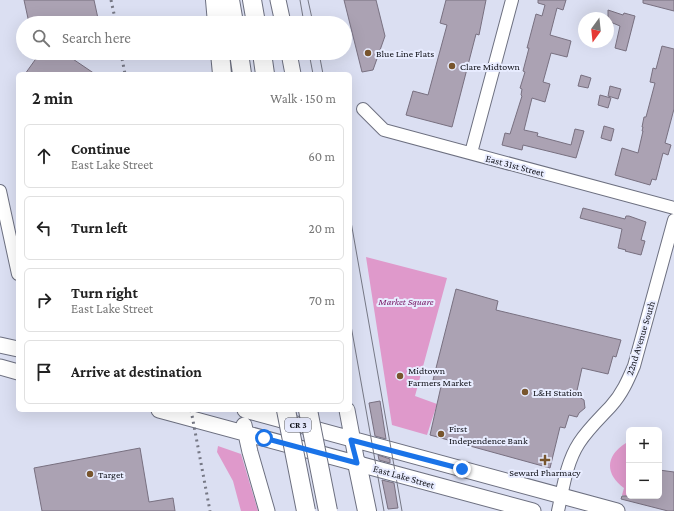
<!DOCTYPE html>
<html lang="en">
<head>
<meta charset="utf-8">
<style>
	:root { --surface:#fff; --page:#f6f6f6; --text:#222; --muted:#767676; --line:#e0e0e0 }
	body { margin:0; font-family:"Crimson Pro",serif; background:var(--page); color:var(--text) }
	.controls { position:absolute; right:12px; bottom:12px; display:grid; overflow:hidden; border-radius:6px; box-shadow:0 4px 16px #0002 }
	.controls button { width:36px; height:36px; display:grid; place-items:center; padding:0; border:0; border-bottom:1px solid var(--line); background:var(--surface); color:var(--text); font:20px sans-serif }
	.compass { position:absolute; left:578px; top:12px; width:36px; height:36px; border-radius:50%; background:var(--surface); box-shadow:0 4px 16px #0002; rotate:195deg }
	.stop { position:absolute; width:12px; height:12px; margin:-9px; border:3px solid #1a73e8; border-radius:50%; background:#fff }
	.stop.end { background:#1a73e8; border-color:#fff; box-shadow:0 1px 4px #0008 }
	.list { margin:0; padding:0; list-style:none }
	h2 { display:flex; justify-content:space-between; align-items:center; height:52px; margin:0; padding:0 16px; font-size:17px }
	h2 small { font-size:13px; font-weight:400; color:var(--muted) }
	.list li { display:grid; grid-template-columns:26px 1fr auto; gap:12px; align-items:center; box-sizing:border-box; height:64px; margin:0 8px 8px; padding:0 8px; border:1px solid var(--line); border-radius:6px }
	.list b { display:block; font-size:15px; white-space:nowrap }
	.list p { margin:0; font-size:13px; white-space:nowrap; color:var(--muted) }
	.list em { font-size:13px; font-style:normal; color:var(--muted) }
	.icon { flex:none; width:22px; height:22px; fill:none; stroke:currentColor; stroke-width:2; stroke-linecap:round; stroke-linejoin:round }
	.map { position:relative; flex:none; width:674px; height:511px; overflow:hidden }
	.search { position:absolute; background:var(--surface); box-shadow:0 4px 16px #0002; left:16px; top:16px; width:336px; height:44px; display:flex; align-items:center; gap:10px; box-sizing:border-box; padding:0 14px; border-radius:22px; color:var(--muted); font-size:15px }
	.panel { position:absolute; background:var(--surface); box-shadow:0 4px 16px #0002; left:16px; top:72px; width:336px; height:340px; border-radius:6px }
	.map>svg:first-child { display:block }
	.green { fill:#df99cb }
	.building { fill:#aba2b3; stroke:#787080 }
	.lines { fill:none; stroke-linecap:round; stroke-linejoin:round }
	.minor-casing { stroke:#6d7080; stroke-width:14 }
	.major-casing { stroke:#6d7080; stroke-width:17 }
	.highway-casing { stroke:#6d7080; stroke-width:20 }
	.minor { stroke:#fff; stroke-width:12 }
	.major { stroke:#fff; stroke-width:15 }
	.highway { stroke:#fff; stroke-width:18 }
	.tram { stroke:#767885; stroke-width:1 }
	.rail { stroke:#767885; stroke-width:3; stroke-dasharray:2 4; stroke-linecap:butt }
	.highway-bridge-casing { stroke:#6d7080; stroke-width:20; stroke-linecap:butt }
	.highway-bridge { stroke:#fff; stroke-width:18 }
	.route { stroke:#1a73e8; stroke-width:5 }
	.poi-dot { fill:#78552d; stroke:#e8ecff; stroke-width:1.5 }
	.labels { text-anchor:middle; stroke-width:4; stroke-linejoin:round; paint-order:stroke }
	.shield { fill:#e8ecff; stroke:#50525d; stroke-width:1 }
	.shield-label { font-size:9px; font-weight:bold; fill:#0f1017 }
	.poi-label { font-size:10px; fill:#0f1017; stroke:#e8ecff; text-anchor:start }
	.street-label { font-size:10px; fill:#0f1017; stroke:#e8ecff }
	.park-label { font-size:10px; font-style:italic; fill:#781865; stroke:#e8ecff }
</style>
</head>
<body>
<div class="map">
<svg width="674" height="511" viewBox="0 0 674 511">
	<rect width="100%" height="100%" fill="#dbdff2"/>
	<path class="green" d="M366,257l81,21 -32,118 22,8 -10,31 -35,-10z
		M626,443h3v53l4,2 -11,-3 2,-7c-19,-14 -19,-32 2,-45z
		M218,446l23,8 17,57h-17l-8,-30 -16,-29z"/>
	<path class="building" d="M24,0h70l5,23h-70z
		M344,0h32l9,36 -12,34 -11,2z
		M446,0h40l-7,35 -3,-1 -24,93 -46,-12 7,-24 15,4 19,-70 -7,-2z
		M538,0h28l-3,10 -6,-2 -7,27 21,6 -4,16 -16,-4 -8,29 7,2 -5,18 -13,-4 -8,32 14,3 -1,3 34,9 4,-16 9,2 -8,27 -53,-13 -1,5 -20,-5 3,-12 5,1 12,-38 -1,-1 1,-6 -2,-1 5,-16 -2,-1 6,-23h-2l9,-34 6,2 3,-11 -7,-2z
		M643,0h31v11l-31,-8z
		M608,10l15,5 1,-2 11,3 -9,35 -11,-3 5,-22 -12,-5z
		M662,46l12,3v60l-9,34 6,2 -3,10 -5,-2 -7,27 -4,-1 -2,6 -35,-10 7,-27 16,5 5,-22h-1l1,-4h-1l2,-10h2l9,-34 -5,-1 3,-14 3,1z
		M40,53h24l31,21h-70z
		M581,75l10,3 -3,10 -10,-2z
		M610,86l11,3 -3,10 -10,-3z
		M600,95l11,3 -3,10 -10,-3z
		M604,126l10,3 -3,12 -10,-3z
		M583,208l42,11 1,-3h3l17,6 -5,18 4,1 -4,14 -16,-4 1,-1 -8,-2 4,-19 -42,-11z
		M456,289l42,12 -2,9 125,30 -5,17 -3,-1 -5,18 -26,-6 -6,27 8,5 1,8 -6,5 -2,4 -8,-2 -4,13 -5,-1 -10,41 -120,-33 12,-53 -9,-2z
		M380,401l6,38 -11,-3 -6,-33z
		M140,448l9,54 24,-4 2,13h-133l-8,-43z
		M378,455l12,4v4l-11,-3z
		M659,470l15,2v39h-6l-47,-12 1,-3h37z
		M382,480l12,3 4,25 -10,1z"/>
	<g class="lines">
		<g class="minor-casing">
			<path id="minor" d="M363,109l21,21 290,78
				M471,153l41,-153
				M0,191l18,83
				M558,511c5,-22 8,-48 21,-68 9,-14 21,-25 32,-37 11,-12 17,-26 23,-40l40,-146"/>
		</g>
		<g class="major-casing">
			<path id="major" d="M278,0l5,23
				M289,53l4,21
				M0,345l18,4
				M0,367l18,5
				M159,410l374,101
				M245,410l372,101
				M347,410l10,53
				M244,425l6,27 17,59"/>
		</g>
		<g class="highway-casing">
			<path id="highway" d="M215,0l2,23
				M230,0l4,23
				M252,0l4,23
				M220,53l2,21
				M239,53l3,21
				M262,53l3,21
				M357,463l10,48"/>
		</g>
		<use href="#minor" class="minor"/>
		<use href="#major" class="major"/>
		<use href="#highway" class="highway"/>
		<path class="tram" d="M300,0l4,23
			M308,0l5,23
			M309,53l4,21
			M319,53l4,21
			M350,216l52,295
			M350,320l34,191"/>
		<path class="rail" d="M111,0l5,23
			M121,53l4,21
			M191,410l19,101"/>
		<g class="highway-bridge-casing">
			<path id="highway-bridge" d="M286,410l20,101
				M308,410l20,101"/>
		</g>
		<use href="#highway-bridge" class="highway-bridge"/>
	</g>
	<g class="lines">
		<path class="route" d="M264,438l93,25 -6,-23 111,29"/>
	</g>
	<g class="poi-dot">
		<circle cx="368" cy="53" r="4"/>
		<circle cx="452" cy="66" r="4"/>
		<circle cx="400" cy="376" r="4"/>
		<circle cx="525" cy="392" r="4"/>
		<circle cx="441" cy="434" r="4"/>
		<path d="M543 454h4v4h4v4h-4v4h-4v-4h-4v-4h4z"/>
		<circle cx="90" cy="474" r="4"/>
	</g>
	<g class="labels">
		<rect class="shield" x="285" y="418" width="26" height="14" rx="3"/>
		<g class="shield-label">
			<text x="298" y="428">CR 3</text>
		</g>
		<g class="poi-label">
			<text x="376" y="57">Blue Line Flats</text>
			<text x="460" y="70">Clare Midtown</text>
			<text x="408" y="374">Midtown<tspan x="408" dy="12">Farmers Market</tspan></text>
			<text x="533" y="396">L&amp;H Station</text>
			<text x="449" y="432">First<tspan x="449" dy="12">Independence Bank</tspan></text>
			<text x="545" y="476" text-anchor="middle">Seward Pharmacy</text>
			<text x="98" y="478">Target</text>
		</g>
		<g class="street-label">
			<text transform="translate(515 165) rotate(15)" y="4">East 31st Street</text>
			<text transform="translate(640 338) rotate(-73)" y="4">22nd Avenue South</text>
			<text transform="translate(404 476) rotate(16)" y="4">East Lake Street</text>
		</g>
		<g class="park-label">
			<text x="406" y="305">Market Square</text>
		</g>
	</g>
</svg>
<div class="controls">
<button>+</button>
<button>−</button>
</div>
<svg class="compass" viewBox="-18 -18 36 36"><path d="M0-13l5 13h-10z" fill="#e53935"/><path d="M0 13l5-13h-10z" fill="#767676"/></svg>
<div class="stop" style="left:264px;top:438px"></div>
<div class="stop end" style="left:462px;top:469px"></div>
<div class="search"><svg class="icon" aria-label="search" viewBox="0 0 24 24"><circle cx="10" cy="10" r="6"/><path d="M15 15l6 6"/></svg>Search here</div>
<section class="panel">
<h2>2 min<small>Walk · 150 m</small></h2>
<ul class="list">
<li><svg class="icon" aria-label="ahead" viewBox="0 0 24 24"><path d="M12 20V5M6 11l6-6 6 6"/></svg><div><b>Continue</b><p>East Lake Street</p></div><em>60 m</em></li>
<li><svg class="icon" aria-label="left" viewBox="0 0 24 24"><path d="M17 20v-9H6M10 6l-5 5 5 5"/></svg><div><b>Turn left</b></div><em>20 m</em></li>
<li><svg class="icon" aria-label="right" viewBox="0 0 24 24"><path d="M7 20v-9h11M14 6l5 5-5 5"/></svg><div><b>Turn right</b><p>East Lake Street</p></div><em>70 m</em></li>
<li><svg class="icon" aria-label="arrive" viewBox="0 0 24 24"><path d="M6 21V4h12l-3 4 3 4H6"/></svg><div><b>Arrive at destination</b></div></li>
</ul>
</section>
</div>
</body>
</html>
